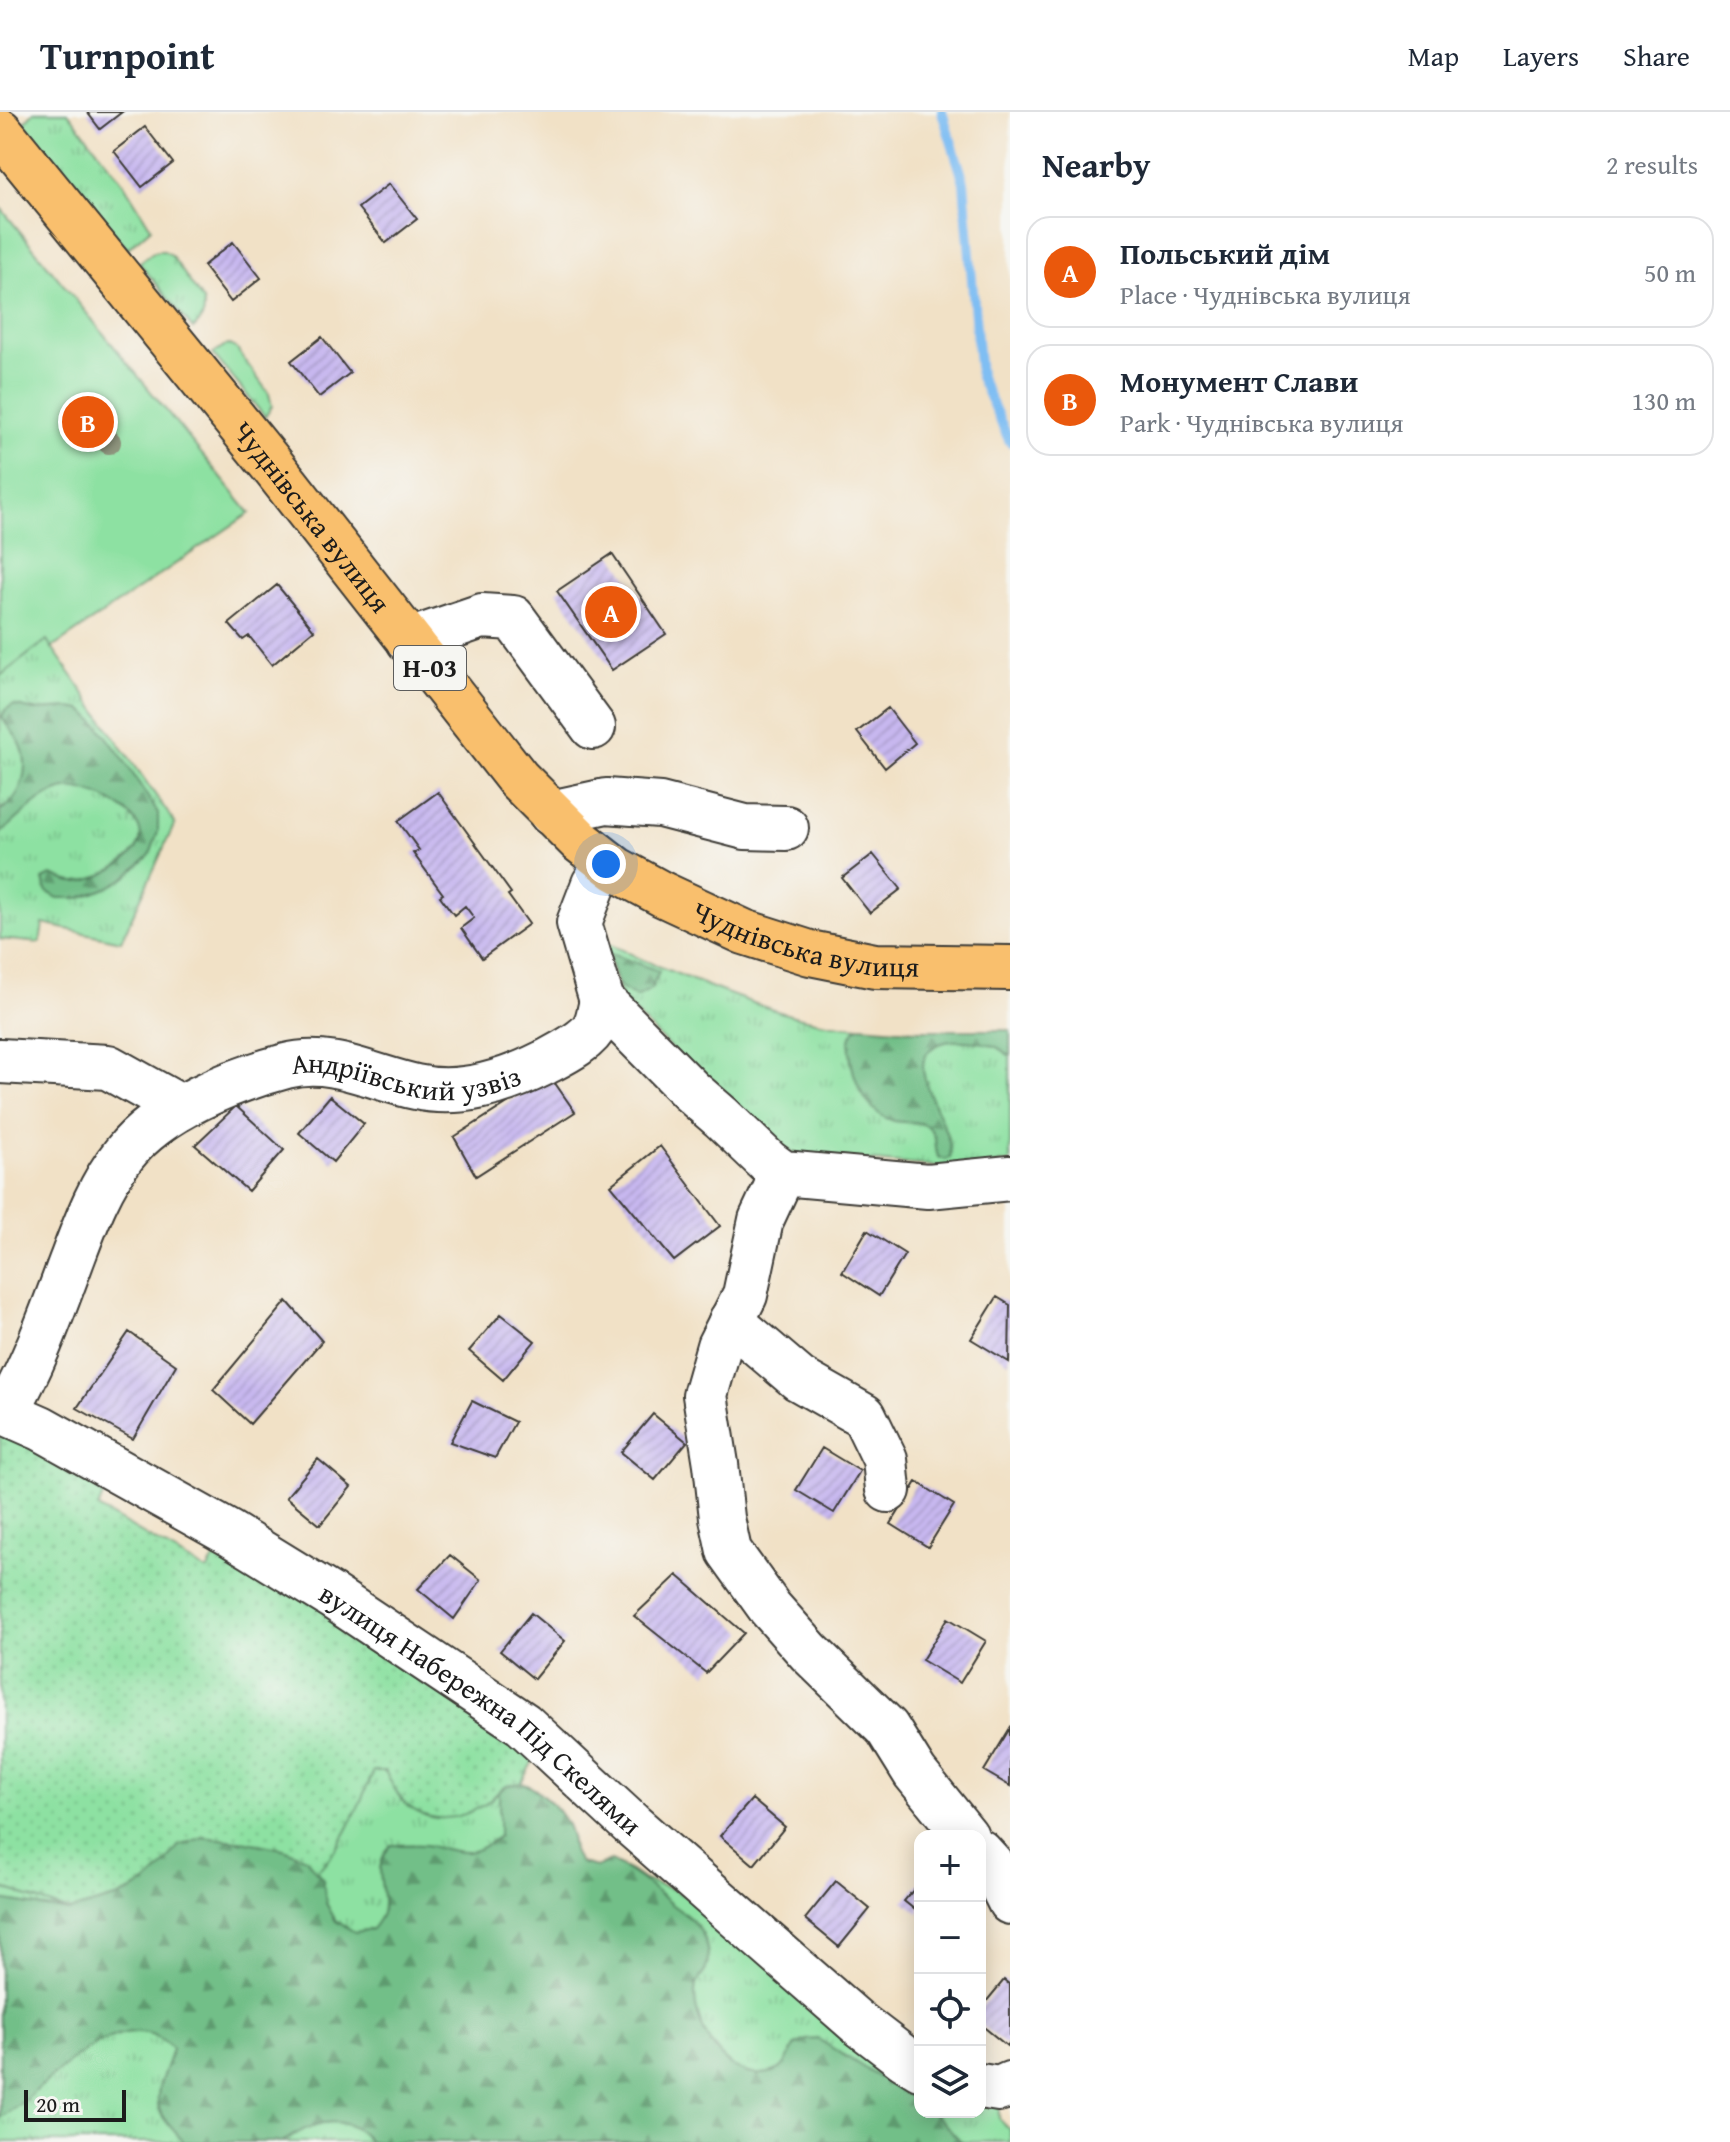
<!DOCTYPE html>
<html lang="en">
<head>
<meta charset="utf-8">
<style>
	:root { --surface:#fff; --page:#f2f2f3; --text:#1f2937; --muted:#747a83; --line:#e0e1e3; --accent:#ea580c }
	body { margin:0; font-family:"Gentium Book Plus",serif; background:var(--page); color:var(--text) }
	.controls { position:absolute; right:24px; bottom:24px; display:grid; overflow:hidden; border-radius:16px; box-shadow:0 4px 20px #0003 }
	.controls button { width:72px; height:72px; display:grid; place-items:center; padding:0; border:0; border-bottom:2px solid var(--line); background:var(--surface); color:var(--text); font:40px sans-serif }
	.scale { position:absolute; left:24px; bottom:20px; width:102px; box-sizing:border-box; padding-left:8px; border:4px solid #1c1c1c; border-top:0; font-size:22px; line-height:28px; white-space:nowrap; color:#1c1c1c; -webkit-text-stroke:6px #f6f6f2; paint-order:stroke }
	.you { position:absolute; left:606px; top:752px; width:28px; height:28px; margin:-20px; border:6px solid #fff; border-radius:50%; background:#1a73e8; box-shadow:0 0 0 12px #1a73e833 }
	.badge { display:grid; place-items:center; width:52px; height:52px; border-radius:50%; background:var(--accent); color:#fff; font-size:26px; font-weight:700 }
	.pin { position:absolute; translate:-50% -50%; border:4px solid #fff; box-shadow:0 2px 8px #0006 }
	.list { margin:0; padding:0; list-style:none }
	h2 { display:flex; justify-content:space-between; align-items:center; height:104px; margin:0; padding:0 32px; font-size:34px }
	h2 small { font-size:26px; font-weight:400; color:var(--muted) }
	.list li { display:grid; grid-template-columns:52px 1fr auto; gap:24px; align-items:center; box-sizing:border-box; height:112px; margin:0 16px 16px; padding:0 16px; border:2px solid var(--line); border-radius:24px }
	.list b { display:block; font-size:30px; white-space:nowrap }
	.list p { margin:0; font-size:26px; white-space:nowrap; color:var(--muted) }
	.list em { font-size:26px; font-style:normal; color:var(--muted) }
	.icon { flex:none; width:44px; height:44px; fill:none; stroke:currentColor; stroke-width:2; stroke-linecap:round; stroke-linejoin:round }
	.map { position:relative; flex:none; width:1010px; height:2030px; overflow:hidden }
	header { display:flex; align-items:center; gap:48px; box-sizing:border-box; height:112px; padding:0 40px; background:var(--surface); border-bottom:2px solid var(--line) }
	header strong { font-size:38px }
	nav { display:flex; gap:44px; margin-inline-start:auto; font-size:28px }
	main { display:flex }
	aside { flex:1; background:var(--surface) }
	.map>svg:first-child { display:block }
	.grass { fill:url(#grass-tufts); stroke:#547e5f; stroke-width:2 }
	.forest { fill:url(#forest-firs); stroke:#476e52; stroke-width:2 }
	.park { fill:#8de1a2; stroke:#547e5f; stroke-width:2 }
	.garden { fill:url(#garden-dots); stroke:#547e5f; stroke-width:2 }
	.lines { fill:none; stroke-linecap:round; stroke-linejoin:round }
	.stream { stroke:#7fbef3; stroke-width:10 }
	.building { fill:url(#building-hatch) }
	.minor-casing { stroke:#3c3a36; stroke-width:48 }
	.major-casing { stroke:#3c3a36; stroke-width:48 }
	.minor { stroke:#fff; stroke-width:44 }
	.major { stroke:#f9bf6d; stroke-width:44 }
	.tree { fill:#8f957e }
	.labels { text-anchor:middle; stroke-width:6; stroke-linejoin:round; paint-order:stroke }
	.shield { fill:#f6f6f2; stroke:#5d5d5c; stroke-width:2 }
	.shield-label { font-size:26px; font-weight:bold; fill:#1c1c1c }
	.street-label { font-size:28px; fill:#1c1c1c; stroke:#f6f6f2 }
</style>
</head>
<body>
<header>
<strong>Turnpoint</strong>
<nav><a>Map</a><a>Layers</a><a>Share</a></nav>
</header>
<main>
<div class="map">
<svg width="1010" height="2030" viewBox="0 0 1010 2030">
	<defs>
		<pattern id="grass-tufts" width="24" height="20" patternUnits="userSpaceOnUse" patternTransform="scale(2)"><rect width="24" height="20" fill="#8de1a2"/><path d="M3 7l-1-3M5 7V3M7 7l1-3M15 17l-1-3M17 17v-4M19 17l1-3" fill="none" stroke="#79c08b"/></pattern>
		<pattern id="forest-firs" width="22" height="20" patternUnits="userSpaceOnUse" patternTransform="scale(2)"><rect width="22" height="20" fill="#72bf88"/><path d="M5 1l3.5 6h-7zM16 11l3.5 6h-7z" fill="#5d9a6e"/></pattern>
		<pattern id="garden-dots" width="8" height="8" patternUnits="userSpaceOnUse" patternTransform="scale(2)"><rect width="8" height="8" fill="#8de1a2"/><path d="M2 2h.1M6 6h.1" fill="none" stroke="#79c08b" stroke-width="1.8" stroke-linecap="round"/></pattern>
		<pattern id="building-hatch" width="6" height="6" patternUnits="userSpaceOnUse" patternTransform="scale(2)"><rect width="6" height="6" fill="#c7b7ef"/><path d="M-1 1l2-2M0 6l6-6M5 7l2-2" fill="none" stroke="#aa9dcc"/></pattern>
	</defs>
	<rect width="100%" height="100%" fill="#f6f6f2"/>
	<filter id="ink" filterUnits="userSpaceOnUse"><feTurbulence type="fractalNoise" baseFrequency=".0125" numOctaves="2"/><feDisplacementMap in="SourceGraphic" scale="16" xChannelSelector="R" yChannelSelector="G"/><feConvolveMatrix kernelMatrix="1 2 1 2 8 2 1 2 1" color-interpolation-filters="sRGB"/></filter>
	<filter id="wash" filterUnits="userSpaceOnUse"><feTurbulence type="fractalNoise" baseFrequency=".006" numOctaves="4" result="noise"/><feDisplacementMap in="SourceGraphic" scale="32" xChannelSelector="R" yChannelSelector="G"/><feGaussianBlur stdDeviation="1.8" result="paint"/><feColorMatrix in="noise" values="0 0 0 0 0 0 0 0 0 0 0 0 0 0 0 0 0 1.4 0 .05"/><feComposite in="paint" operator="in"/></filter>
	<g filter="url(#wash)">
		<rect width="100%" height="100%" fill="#f1e1c6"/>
		<path class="grass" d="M34,0h34l56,72 27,44 -24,21 -104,-126z
			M158,139h6l7,4 32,46c3,12 -1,20 -10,28l-54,-66 13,-10z
			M230,233l6,3 33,46 3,12 -7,11 -52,-63 11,-8z
			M47,528l128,183 -54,118 -78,-17 -3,19 -40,-4v-263z
			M606,832c15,3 30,14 45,19 43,18 87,36 132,50 69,21 155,17 227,17v132l-41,7 -172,-14 -40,-22 -136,-134z
			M374,1658l11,1 17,30 106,-18c4,0 9,-1 13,0 19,5 44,32 49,50 5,16 -2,14 10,30l16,4 15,-6 20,10 13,9 28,9 24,13 31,37 9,2 184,137v34h60v-15l20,7c-3,13 -2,18 10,25v13h-1010v-255l69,24 270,-67z"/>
		<path class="forest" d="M13,593l21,5 36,-2 13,2 16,16 23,31 36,56v19l-8,23 -25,23 -18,10 -27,10h-22l-12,-7 -3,-12 8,-4c8,2 16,7 23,7 20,1 60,-21 66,-41 8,-27 -52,-56 -74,-52 -25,4 -47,30 -66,45v-24c23,-12 31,-44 20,-67 -5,-9 -13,-17 -18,-26l3,-7z
			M608,843h6l45,16 -7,17 -15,9c-23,-9 -23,-20 -29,-42z
			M861,914l50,4h99v26c-5,-3 -10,-8 -16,-10 -8,-4 -34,-6 -43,-5 -66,10 7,85 -1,117l-4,2 -8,-3c-4,-11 0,-20 -9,-29 -9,-9 -24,-4 -35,-7 -29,-8 -42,-43 -44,-70 -1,-12 0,-20 11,-25z
			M508,1671c4,0 9,-1 13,0 19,5 44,31 49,50 5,16 -2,14 10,30l16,4 15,-6c23,11 40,26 60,43 12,9 23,15 31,29 5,10 8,26 4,36 -2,6 -8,10 -10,16 -7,35 27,93 65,89 25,-2 23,-10 34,-29l11,-5 12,-1 102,64v9h13l29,30h-592c-21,-26 -47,-24 -74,-8 -6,3 -10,7 -16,8 -29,0 -67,0 -96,0 -7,-8 -15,-16 -21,-25 -14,-20 4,-47 9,-68 -41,-48 -109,18 -142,47 -9,8 -20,15 -30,22v-218l69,11 50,-14 27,-14 17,-16 15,-21 25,-9 45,5 36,7 22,9 17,21 3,24 10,18 19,11 17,-3c4,-5 8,-10 10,-16 6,-27 -13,-43 9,-68 11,0 23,-1 34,0 36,5 41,17 74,-9v-44z"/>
		<path class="park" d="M0,95l250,306 -198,135 -5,-8 -47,36z"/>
		<path class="garden" d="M0,1318l109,52 -11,26 109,63 17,-28 315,207 -18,33c-23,1 -20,10 -36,21 -26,17 -57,21 -80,-1 -9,-8 -14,-22 -20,-32h-11c-16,34 -29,75 -58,101l-10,-14 -22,-9 -36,-7 -45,-5 -25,9 -15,21 -17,16 -27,14 -50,14 -69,-24z"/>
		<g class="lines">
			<path class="stream" d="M942,0l22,70 16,195 30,65"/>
		</g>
		<g id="blocks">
			<path class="building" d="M87,0h35l-22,17z
				M145,15l28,36 -31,24 -28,-36z
				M389,72l28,35 -31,24 -28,-35z
				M233,130l28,36 -30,24 -28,-36z
				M322,225l28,36 -31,24 -28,-36z
				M612,442l54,80 -54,36 -55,-79z
				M277,473l37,45 -42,35 -23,-29 -6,4 -14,-16z
				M888,596l27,35 -30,25 -28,-36z
				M438,680l73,101 -3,2 21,29 -47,34 -21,-30 13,-10 -9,-12 -11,9 -14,-19 3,-2 -30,-41 6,-3 -21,-29z
				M873,742l28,35 -31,24 -28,-35z
				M550,964l25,36 -99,64 -22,-39z
				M330,984l34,28 -31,38 -34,-29z
				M236,994l48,44 -36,41 -53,-46z
				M660,1034l60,80 -46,35 -63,-76z
				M867,1118l38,24 -26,42 -37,-24z
				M997,1185l13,8 -1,57 -38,-23z
				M287,1189l35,40 -72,83 -37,-34z
				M501,1202l34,27 -32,39 -34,-29z
				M129,1220l47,33 -43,74 -56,-31z
				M472,1289l43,21 -20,36 -45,-16z
				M653,1302l34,28 -32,38 -34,-28z
				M822,1336l38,23 -26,42 -38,-23z
				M318,1347l33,28 -31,38 -34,-28z
				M917,1370l37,23 -26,42 -37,-23z
				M450,1443l31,25 -27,39 -36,-30z
				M677,1463l67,58 -38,40 -72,-57z
				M531,1501l34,28 -31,38 -34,-28z
				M948,1506l38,23 -26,42 -38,-23z
				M1010,1616v58l-26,-15z
				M752,1687l33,28 -31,38 -34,-29z
				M836,1769l34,28 -31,38 -34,-28z
				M920,1770v32l-16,-13z
				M1004,1868l6,5v57l-3,4 -27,-22v-15z"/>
		</g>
	</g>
	<g filter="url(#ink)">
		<use href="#blocks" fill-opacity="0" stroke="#3c3a36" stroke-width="2"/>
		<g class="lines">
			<g class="minor-casing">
				<g id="minor">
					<path d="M409,529l73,-25 31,2 80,109"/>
					<path d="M551,701l55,-12 54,4 85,22 41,1"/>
					<path d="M608,751l-14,21 -15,39 23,78 89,90 30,26 47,45 15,11 145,13 82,-8"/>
					<path d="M0,949l108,6 72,40"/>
					<path d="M783,1061l-22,47 -16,75 -26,51 -14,49 11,69 6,54 7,33 41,57 39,44 78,76 28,45 51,63"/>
					<path d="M731,1209l68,58 65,37 21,43 3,31"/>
					<path id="s1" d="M0,1298l41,18 188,105 104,64 190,127 108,100 226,198 47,36 16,10"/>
					<path id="s2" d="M6,1300c28,-48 46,-99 65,-150 14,-37 28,-77 53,-108 35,-45 109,-74 162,-88 45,-12 87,12 130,21 44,10 88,-4 128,-24 15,-8 45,-22 52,-39 3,-7 4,-16 6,-23"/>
					<path d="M980,1740l11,12 19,38"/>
					<path d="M980,1974l19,3 11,-5"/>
				</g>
			</g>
			<g class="major-casing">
				<g id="major">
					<path id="s3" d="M0,19l271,333 247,315 62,62 36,28 46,25 82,38 66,21 65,13 135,2"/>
				</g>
			</g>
			<use href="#minor" class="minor"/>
			<use href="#major" class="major"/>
		</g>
		<circle class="tree" cx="109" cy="330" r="12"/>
	</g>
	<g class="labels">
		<rect class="shield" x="394" y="534" width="72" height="44" rx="6"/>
		<g class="shield-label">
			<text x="430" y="565">Н-03</text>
		</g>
		<g class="street-label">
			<text dy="10" stroke="none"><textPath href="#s3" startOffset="496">Чуднівська вулиця</textPath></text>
			<text dy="10" stroke="none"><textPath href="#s3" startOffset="1168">Чуднівська вулиця</textPath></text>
			<text dy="10" stroke="none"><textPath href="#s2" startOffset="594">Андріївський узвіз</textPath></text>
			<text dy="10" stroke="none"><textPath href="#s1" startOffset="568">вулиця Набережна Під Скелями</textPath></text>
		</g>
	</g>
</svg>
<div class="controls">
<button>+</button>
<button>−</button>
<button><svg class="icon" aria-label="locate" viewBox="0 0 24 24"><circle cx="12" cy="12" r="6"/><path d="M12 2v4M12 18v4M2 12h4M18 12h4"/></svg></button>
<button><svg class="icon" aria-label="layers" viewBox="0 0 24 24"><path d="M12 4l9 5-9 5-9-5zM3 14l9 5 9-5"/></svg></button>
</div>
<div class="scale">20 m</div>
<div class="you"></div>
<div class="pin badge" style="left:611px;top:500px">A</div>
<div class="pin badge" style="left:88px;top:310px">B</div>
</div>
<aside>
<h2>Nearby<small>2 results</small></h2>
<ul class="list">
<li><span class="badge">A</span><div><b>Польський дім</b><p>Place · Чуднівська вулиця</p></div><em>50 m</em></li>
<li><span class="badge">B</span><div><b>Монумент Слави</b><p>Park · Чуднівська вулиця</p></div><em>130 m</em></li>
</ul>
</aside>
</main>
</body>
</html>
